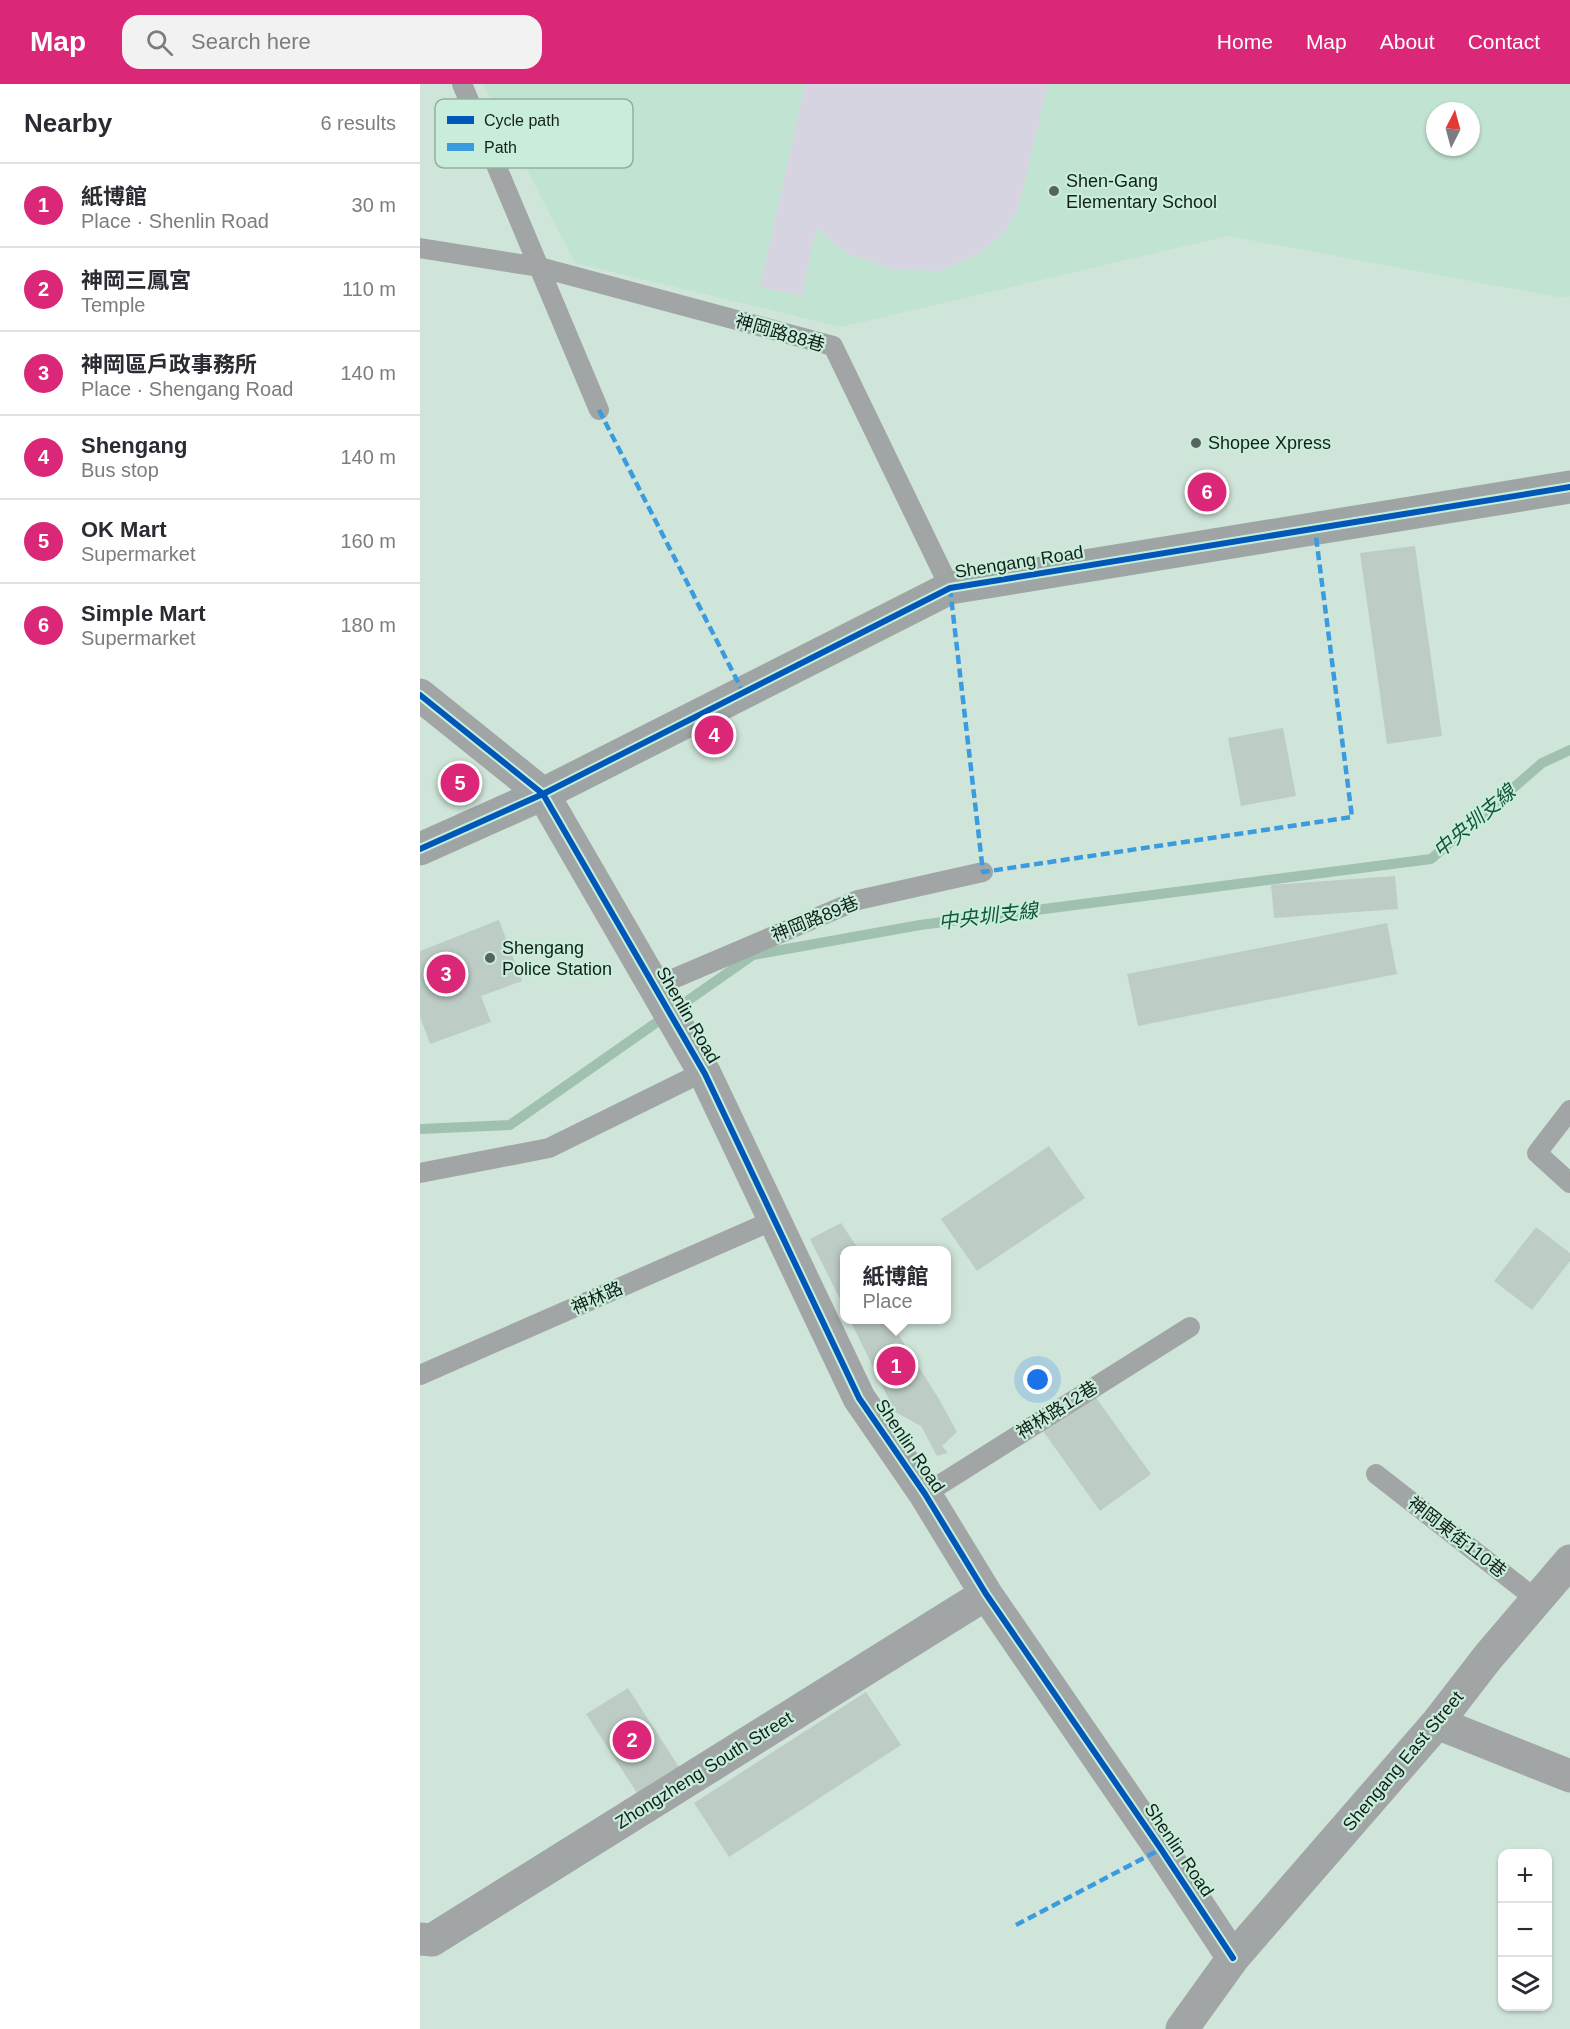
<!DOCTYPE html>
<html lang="en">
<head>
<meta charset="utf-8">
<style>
	:root { --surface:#fff; --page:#f2f2f3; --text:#2b2b33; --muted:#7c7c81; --line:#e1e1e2; --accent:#db2777 }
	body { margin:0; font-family:Arial,"Noto Sans TC",sans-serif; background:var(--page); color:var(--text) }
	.controls { position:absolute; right:18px; bottom:18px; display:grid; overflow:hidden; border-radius:12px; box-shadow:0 2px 4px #0004 }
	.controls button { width:54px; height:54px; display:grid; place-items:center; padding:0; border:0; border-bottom:2px solid var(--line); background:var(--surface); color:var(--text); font:30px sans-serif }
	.compass { position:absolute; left:1006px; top:18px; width:54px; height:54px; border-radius:50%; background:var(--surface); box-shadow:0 2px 4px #0004; rotate:6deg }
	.you { position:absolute; left:618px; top:1296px; width:21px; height:21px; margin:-15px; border:4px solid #fff; border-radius:50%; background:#1a73e8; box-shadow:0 0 0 9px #1a73e833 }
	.badge { display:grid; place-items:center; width:39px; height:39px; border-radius:50%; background:var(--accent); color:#fff; font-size:20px; font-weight:700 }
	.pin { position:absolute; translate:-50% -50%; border:3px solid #fff; box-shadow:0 2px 6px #0006 }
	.popup { position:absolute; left:420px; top:1162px; width:111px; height:78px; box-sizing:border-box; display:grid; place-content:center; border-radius:12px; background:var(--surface); filter:drop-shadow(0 2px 4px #0005); font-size:20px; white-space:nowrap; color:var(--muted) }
	.popup b { font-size:22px; color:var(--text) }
	.popup::after { content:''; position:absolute; left:50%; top:100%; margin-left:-12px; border:12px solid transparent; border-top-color:var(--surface) }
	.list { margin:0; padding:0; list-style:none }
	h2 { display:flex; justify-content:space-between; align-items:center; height:78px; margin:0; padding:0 24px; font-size:26px }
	h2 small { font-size:20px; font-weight:400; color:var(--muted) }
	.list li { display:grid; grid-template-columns:39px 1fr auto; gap:18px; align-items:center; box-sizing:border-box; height:84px; padding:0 24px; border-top:2px solid var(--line) }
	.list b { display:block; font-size:22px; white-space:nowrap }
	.list p { margin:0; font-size:20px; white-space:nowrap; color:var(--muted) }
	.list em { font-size:20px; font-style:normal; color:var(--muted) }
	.icon { flex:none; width:33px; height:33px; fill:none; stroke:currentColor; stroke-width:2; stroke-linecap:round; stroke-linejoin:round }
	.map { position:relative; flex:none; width:1150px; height:1945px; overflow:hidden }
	header { display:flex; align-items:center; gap:36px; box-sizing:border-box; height:84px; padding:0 30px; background:var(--accent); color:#fff }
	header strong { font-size:28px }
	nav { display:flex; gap:33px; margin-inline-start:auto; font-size:21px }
	.search { width:420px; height:54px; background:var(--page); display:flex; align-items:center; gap:15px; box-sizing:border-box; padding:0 21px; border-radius:18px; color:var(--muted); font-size:22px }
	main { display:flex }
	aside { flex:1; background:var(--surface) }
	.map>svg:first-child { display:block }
	.built { fill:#c1e3d2; fill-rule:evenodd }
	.green { fill:#d5d4e0 }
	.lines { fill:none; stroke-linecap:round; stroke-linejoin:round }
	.stream { stroke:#a0c0b0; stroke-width:10 }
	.building { fill:#bdcdc5 }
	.lane { stroke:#a2a5a6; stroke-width:20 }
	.street { stroke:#a2a5a6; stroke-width:33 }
	.secondary { stroke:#9fa5a4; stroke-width:33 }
	.quiet { stroke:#3b9bdf; stroke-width:4.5; stroke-dasharray:9 4.5; stroke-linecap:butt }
	.cycleway-casing { stroke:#c8edda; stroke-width:10 }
	.cycleway { stroke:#0057b8; stroke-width:6 }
	.poi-dot { fill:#55655d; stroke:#c8edda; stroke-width:2 }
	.labels { text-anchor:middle; stroke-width:4.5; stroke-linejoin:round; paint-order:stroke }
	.poi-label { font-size:18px; fill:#13201a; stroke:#c8edda; text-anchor:start }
	.street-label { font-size:18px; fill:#13201a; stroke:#c8edda }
	.water-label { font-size:20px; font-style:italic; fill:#13553d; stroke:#c8edda }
	.key { fill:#c8edda; stroke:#92b0a0; stroke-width:1.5 }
	.key-label { font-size:16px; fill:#13201a }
</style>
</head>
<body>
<header>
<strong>Map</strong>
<div class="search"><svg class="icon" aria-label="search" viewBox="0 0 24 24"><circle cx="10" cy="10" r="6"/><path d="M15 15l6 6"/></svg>Search here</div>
<nav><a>Home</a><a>Map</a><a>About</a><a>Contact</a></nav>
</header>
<main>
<aside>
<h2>Nearby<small>6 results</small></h2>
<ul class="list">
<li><span class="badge">1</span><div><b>紙博館</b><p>Place · Shenlin Road</p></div><em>30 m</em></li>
<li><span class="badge">2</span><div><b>神岡三鳳宮</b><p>Temple</p></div><em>110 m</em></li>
<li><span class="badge">3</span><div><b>神岡區戶政事務所</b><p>Place · Shengang Road</p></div><em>140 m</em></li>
<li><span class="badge">4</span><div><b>Shengang</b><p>Bus stop</p></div><em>140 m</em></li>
<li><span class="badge">5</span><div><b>OK Mart</b><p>Supermarket</p></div><em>160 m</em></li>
<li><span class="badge">6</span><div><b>Simple Mart</b><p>Supermarket</p></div><em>180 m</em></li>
</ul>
</aside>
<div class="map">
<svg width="1150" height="1945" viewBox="0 0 1150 1945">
	<rect width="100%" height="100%" fill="#d0e5da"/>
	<path class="built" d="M63,0h1087v212l-7,2 -335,-62 -387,91 -266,-64zM1015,27h36v36h-36z"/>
	<path class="green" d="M385,0h243l-30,125 -14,24 -26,21 -38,17 -49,-2 -44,-16 -31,-25 -14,68 -42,-9z"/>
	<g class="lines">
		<path class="stream" d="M0,1045l90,-4 243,-170 167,-30 511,-66 111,-96 28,-13"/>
	</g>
	<path class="building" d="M995,462l27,190 -55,8 -27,-191z
		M863,644l13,68 -55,10 -13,-68z
		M975,792l3,33 -124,9 -3,-33z
		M79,836l23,61 -41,15 10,26 -61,22 -10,-27v-66z
		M967,839l10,51 -259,52 -11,-52z
		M629,1062l36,52 -108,73 -36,-52z
		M421,1139l18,27 -14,1v58l-35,-70z
		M1116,1143l34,26v8l-38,49 -38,-29z
		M430,1236h41l7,14 41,65 18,33 -15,14 6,7 -11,3 -16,-30 -26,-14z
		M674,1311l57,79 -51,37 -57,-80z
		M208,1604l51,79 -42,26 -51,-79z
		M446,1608l35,53 -172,112 -35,-54z"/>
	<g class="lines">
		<path class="lane" d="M42,0l137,326
			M0,164l119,19 294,79 117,242
			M234,903l204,-87 125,-28
			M1150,1026l-33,43 33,30
			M0,1089l129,-25 150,-74h6
			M0,1291l354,-155
			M956,1390l161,126
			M505,1410l265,-167"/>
		<path class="street" d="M0,611l123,99 162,280 154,324 66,96 61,100 175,255 72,109
			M1017,1639l133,53
			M0,1855l12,1 554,-346
			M762,1945l51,-71 204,-235 51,-66 82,-96"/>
		<path class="secondary" d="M0,765l123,-55 407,-206 620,-101"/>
		<path class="quiet" d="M179,326l144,282
			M530,504l33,284 369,-55 -37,-288
			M596,1841l145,-76"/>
		<g class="cycleway-casing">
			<path id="cycleway" d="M0,611l123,99 162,280 154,324 66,96 61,100 175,255 72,109
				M0,765l123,-55 407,-206 620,-101"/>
		</g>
		<use href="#cycleway" class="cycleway"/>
	</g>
	<g class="poi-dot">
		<circle cx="634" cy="107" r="6"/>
		<circle cx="776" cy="359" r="6"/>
		<circle cx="70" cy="874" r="6"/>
	</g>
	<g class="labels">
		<g class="poi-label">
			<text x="646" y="103">Shen-Gang<tspan x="646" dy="21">Elementary School</tspan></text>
			<text x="788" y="365">Shopee Xpress</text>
			<text x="82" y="870">Shengang<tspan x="82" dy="21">Police Station</tspan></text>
		</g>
		<g class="street-label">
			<text transform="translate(360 249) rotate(16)" y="6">神岡路88巷</text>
			<text transform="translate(599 478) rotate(-9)" y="6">Shengang Road</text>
			<text transform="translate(395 835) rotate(-22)" y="6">神岡路89巷</text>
			<text transform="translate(268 931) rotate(60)" y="6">Shenlin Road</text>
			<text transform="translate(177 1214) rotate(-24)" y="6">神林路</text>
			<text transform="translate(637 1326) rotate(-32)" y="6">神林路12巷</text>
			<text transform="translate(490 1362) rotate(56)" y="6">Shenlin Road</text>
			<text transform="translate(1037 1453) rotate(38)" y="6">神岡東街110巷</text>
			<text transform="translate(983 1677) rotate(-50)" y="6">Shengang East Street</text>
			<text transform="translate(284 1686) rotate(-32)" y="6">Zhongzheng South Street</text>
			<text transform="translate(759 1766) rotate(56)" y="6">Shenlin Road</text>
		</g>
		<g class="water-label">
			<text transform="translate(1054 737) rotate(-40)" y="7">中央圳支線</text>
			<text transform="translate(568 832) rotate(-7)" y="7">中央圳支線</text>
		</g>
	</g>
	<rect x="15" y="15" width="198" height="69" rx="9" class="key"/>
	<rect x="27" y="32" width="27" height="8" fill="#0057b8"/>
	<rect x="27" y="59" width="27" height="8" fill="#3b9bdf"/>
	<g class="key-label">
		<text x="64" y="42">Cycle path</text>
		<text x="64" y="69">Path</text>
	</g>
</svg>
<div class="controls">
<button>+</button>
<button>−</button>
<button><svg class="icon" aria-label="layers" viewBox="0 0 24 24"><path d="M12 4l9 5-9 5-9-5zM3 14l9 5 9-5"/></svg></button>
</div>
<svg class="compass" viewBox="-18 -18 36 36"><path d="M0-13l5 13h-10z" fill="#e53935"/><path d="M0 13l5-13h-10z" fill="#7c7c81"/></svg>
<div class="you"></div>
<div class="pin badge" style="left:476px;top:1282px">1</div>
<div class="popup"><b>紙博館</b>Place</div>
<div class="pin badge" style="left:212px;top:1656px">2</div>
<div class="pin badge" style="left:26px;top:890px">3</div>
<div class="pin badge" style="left:294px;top:651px">4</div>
<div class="pin badge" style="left:40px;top:699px">5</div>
<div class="pin badge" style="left:787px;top:408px">6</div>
</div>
</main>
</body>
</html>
